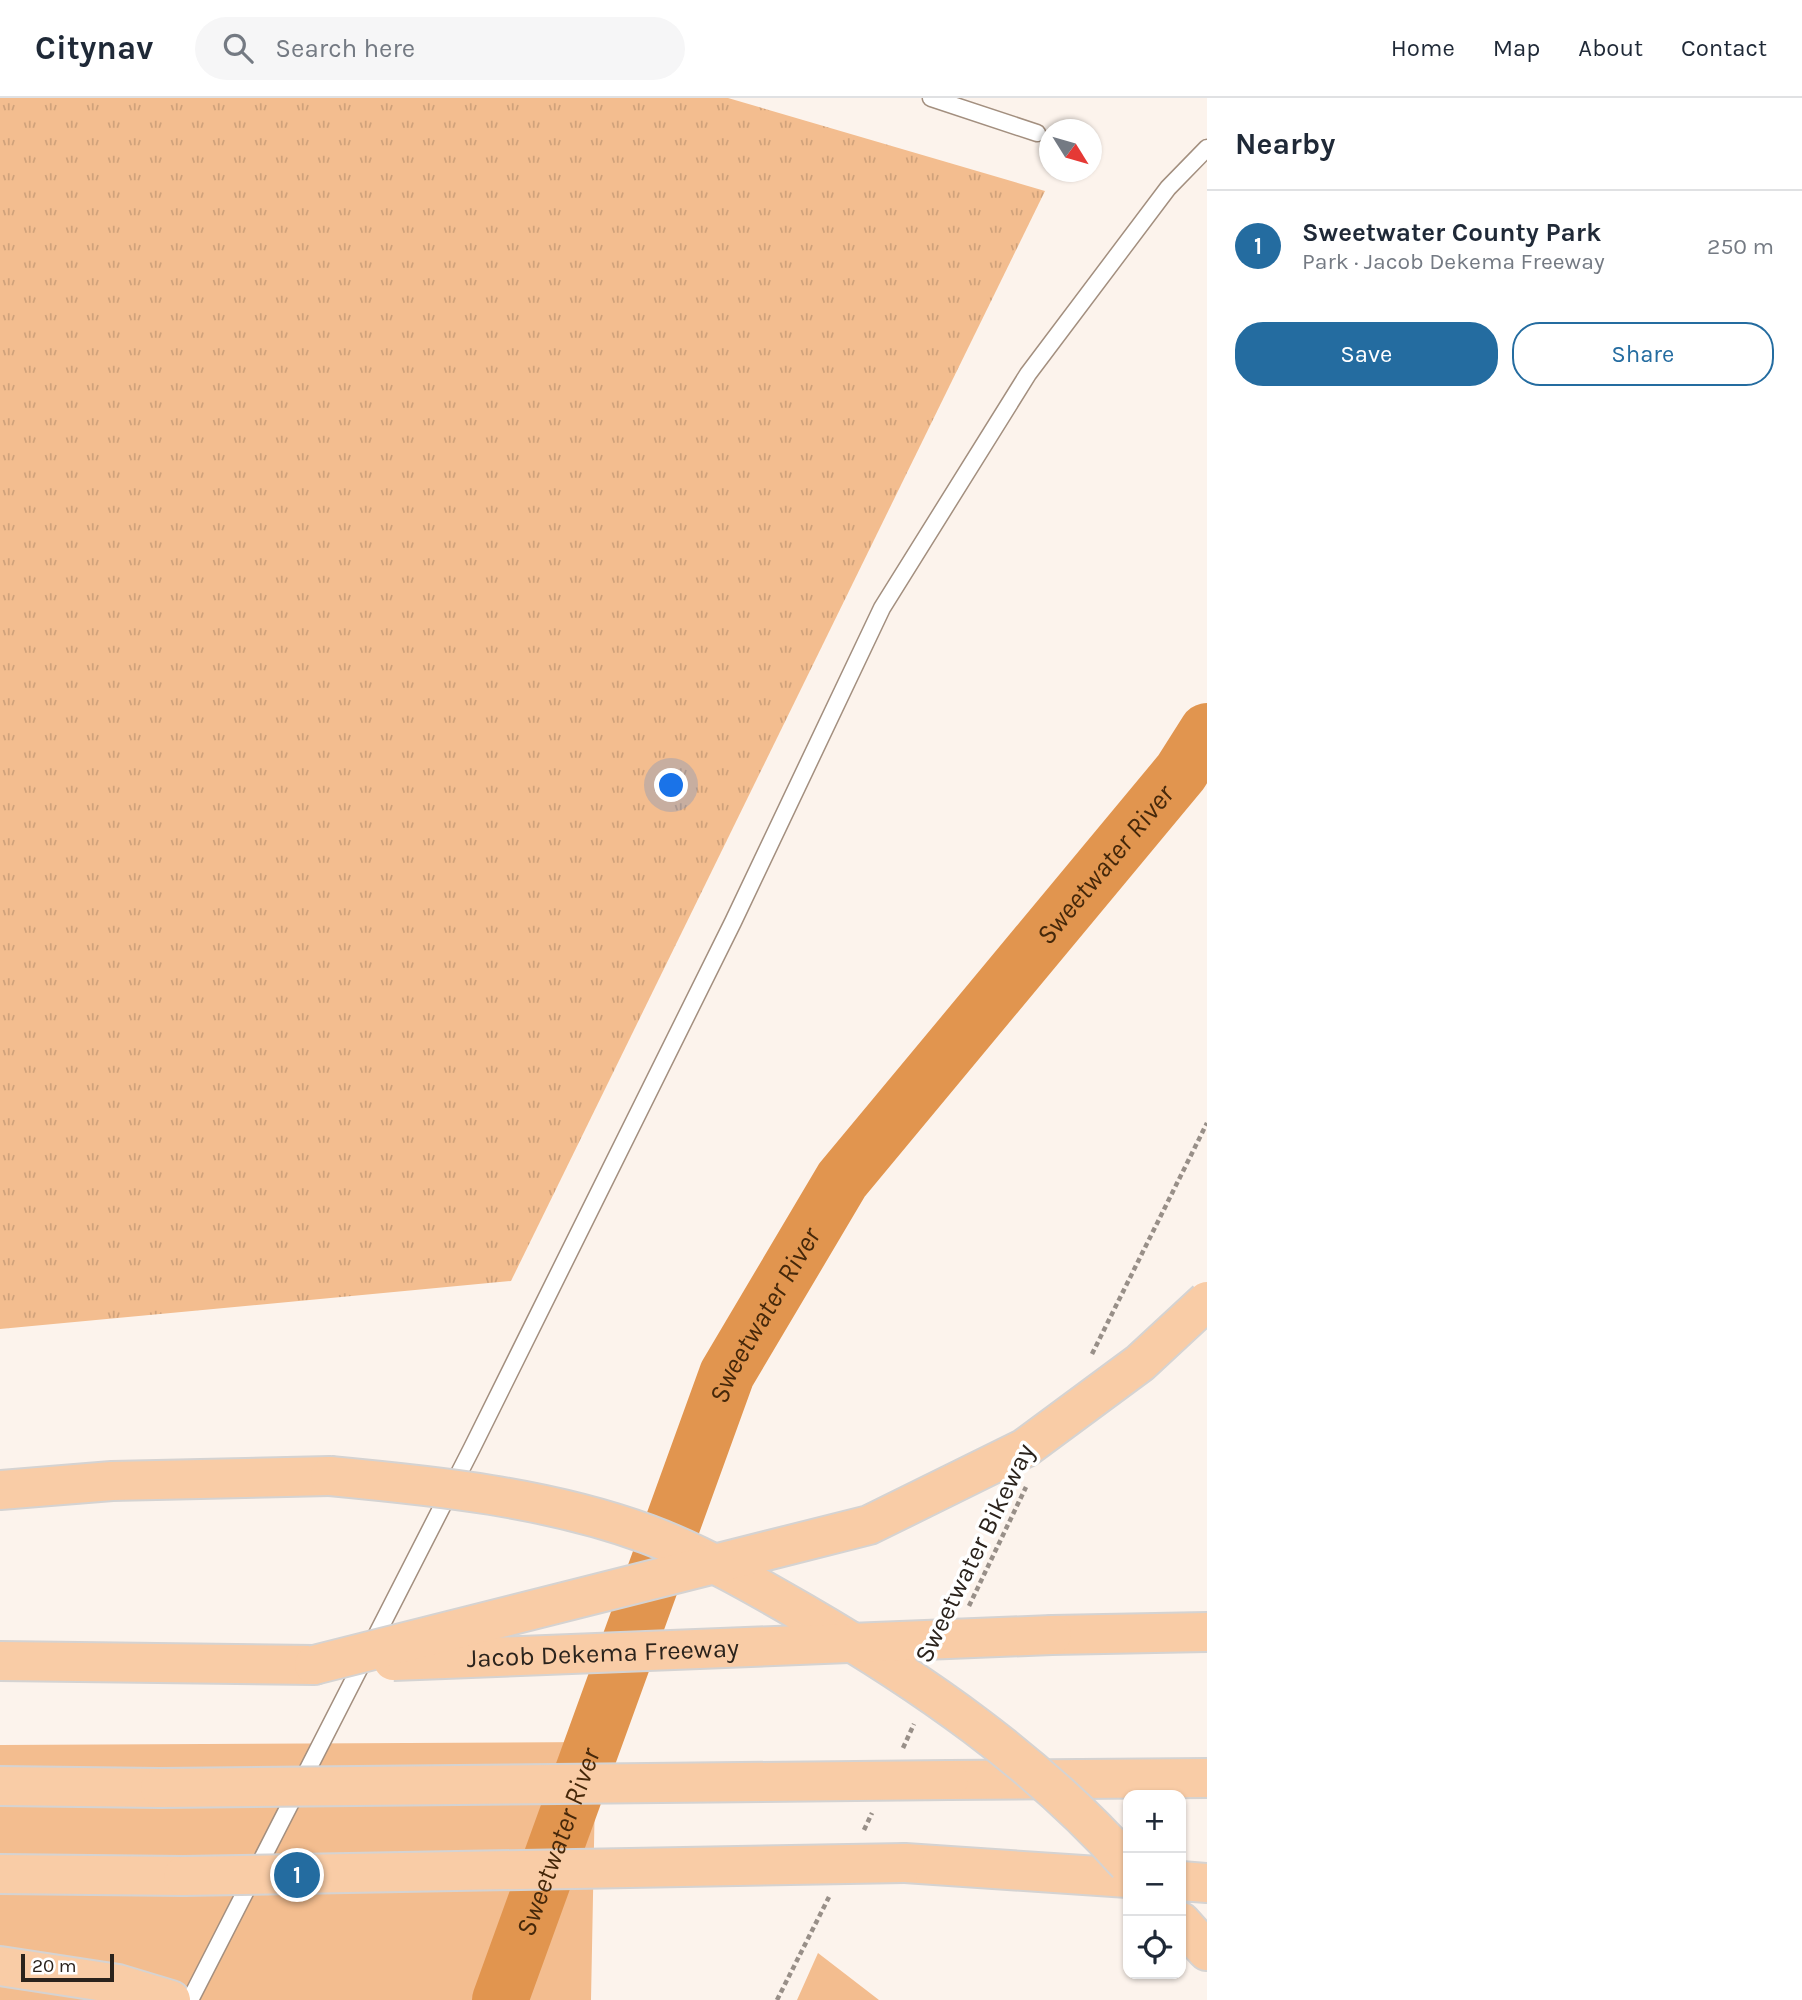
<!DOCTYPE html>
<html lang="en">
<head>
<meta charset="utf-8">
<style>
	:root { --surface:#fff; --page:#f6f6f7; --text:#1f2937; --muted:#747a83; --line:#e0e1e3; --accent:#246ca0 }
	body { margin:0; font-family:Karla,sans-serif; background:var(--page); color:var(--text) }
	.controls { position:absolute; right:21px; bottom:21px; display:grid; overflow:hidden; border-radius:14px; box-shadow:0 2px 5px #0004 }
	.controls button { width:63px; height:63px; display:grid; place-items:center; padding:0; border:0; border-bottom:2px solid var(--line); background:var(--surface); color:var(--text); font:35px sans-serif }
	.compass { position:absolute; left:1039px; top:21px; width:63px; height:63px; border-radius:50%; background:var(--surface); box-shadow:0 2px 5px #0004; rotate:127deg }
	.scale { position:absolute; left:21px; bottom:18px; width:93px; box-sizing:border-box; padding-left:7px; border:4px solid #2b231c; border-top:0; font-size:19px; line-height:24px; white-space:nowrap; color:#2b231c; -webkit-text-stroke:5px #fff; paint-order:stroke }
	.you { position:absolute; left:672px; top:688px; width:24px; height:24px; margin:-18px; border:5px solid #fff; border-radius:50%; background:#1a73e8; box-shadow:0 0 0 10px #1a73e833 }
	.badge { display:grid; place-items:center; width:46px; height:46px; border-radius:50%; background:var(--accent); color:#fff; font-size:23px; font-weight:700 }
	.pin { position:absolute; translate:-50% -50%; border:4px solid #fff; box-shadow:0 2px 7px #0006 }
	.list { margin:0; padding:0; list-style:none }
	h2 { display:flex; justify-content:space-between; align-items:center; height:91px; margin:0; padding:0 28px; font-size:30px }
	h2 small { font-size:23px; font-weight:400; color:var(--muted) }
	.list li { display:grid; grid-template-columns:46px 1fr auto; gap:21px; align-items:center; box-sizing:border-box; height:112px; padding:0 28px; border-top:2px solid var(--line) }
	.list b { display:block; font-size:26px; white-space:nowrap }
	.list p { margin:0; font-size:23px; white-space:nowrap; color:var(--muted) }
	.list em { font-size:23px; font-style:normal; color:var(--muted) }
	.actions { display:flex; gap:14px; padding:21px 28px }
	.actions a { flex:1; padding:16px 0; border:2px solid var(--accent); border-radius:28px; text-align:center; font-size:24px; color:var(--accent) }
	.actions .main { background:var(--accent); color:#fff }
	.icon { flex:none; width:38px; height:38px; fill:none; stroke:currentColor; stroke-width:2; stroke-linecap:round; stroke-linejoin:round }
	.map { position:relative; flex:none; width:1207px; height:1902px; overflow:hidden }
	header { display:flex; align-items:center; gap:42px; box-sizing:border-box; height:98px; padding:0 35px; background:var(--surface); border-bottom:2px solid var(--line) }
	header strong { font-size:33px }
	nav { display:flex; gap:38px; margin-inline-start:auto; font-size:24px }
	.search { width:490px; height:63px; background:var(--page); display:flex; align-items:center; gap:18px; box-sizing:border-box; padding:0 24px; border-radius:38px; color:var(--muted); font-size:26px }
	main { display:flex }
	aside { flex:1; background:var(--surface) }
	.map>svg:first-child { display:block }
	.grass { fill:url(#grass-tufts) }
	.green { fill:#f3bd8f }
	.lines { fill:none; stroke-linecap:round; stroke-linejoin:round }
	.river { stroke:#e1954f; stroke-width:56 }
	.lane-casing { stroke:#a38f7f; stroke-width:19 }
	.highway-casing { stroke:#d5d3d2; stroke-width:42 }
	.path { stroke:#988f88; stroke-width:4.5; stroke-dasharray:5 3.5; stroke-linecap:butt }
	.lane { stroke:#fff; stroke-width:16 }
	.highway { stroke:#f9cca6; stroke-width:38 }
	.highway-bridge-casing { stroke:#d5d3d2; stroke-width:42; stroke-linecap:butt }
	.highway-bridge { stroke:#f9cca6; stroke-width:38 }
	.labels { text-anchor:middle; stroke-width:7; stroke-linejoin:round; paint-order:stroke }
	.street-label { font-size:26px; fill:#2b231c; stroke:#fff }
	.water-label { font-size:28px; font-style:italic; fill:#46280a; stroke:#fff }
</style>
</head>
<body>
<header>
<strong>Citynav</strong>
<div class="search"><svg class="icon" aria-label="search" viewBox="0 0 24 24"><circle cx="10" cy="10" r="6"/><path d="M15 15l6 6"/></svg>Search here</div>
<nav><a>Home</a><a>Map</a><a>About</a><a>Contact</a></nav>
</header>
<main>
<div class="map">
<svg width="1207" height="1902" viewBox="0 0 1207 1902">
	<defs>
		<pattern id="grass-tufts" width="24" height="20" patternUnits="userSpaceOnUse" patternTransform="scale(1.75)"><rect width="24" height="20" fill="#f3bd8f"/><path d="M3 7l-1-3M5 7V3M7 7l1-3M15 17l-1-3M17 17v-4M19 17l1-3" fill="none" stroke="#d0a27b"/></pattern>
	</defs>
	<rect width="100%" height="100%" fill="#fcf3ec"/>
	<path class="grass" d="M0,0h728l317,93 -534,1090 -511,48z"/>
	<path class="green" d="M596,1644l-5,258h-591v-255z
		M818,1855l61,47h-82z"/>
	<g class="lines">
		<path class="river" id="s1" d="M500,1902l227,-626 115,-194 339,-408 26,-41"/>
		<g class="lane-casing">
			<path id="lane" d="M931,0l106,35
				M190,1902l282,-552 261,-526 149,-314 146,-234 140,-186 39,-40"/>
		</g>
		<g class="highway-casing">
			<path id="highway" d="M0,1392l112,-9 218,-5
				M1052,1537l155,-3
				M0,1563l314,4
				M949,1682l258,-2
				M0,1688l160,2
				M905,1765l223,15
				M0,1776l183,2
				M1181,1783l26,2
				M1181,1824l26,29
				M0,1868l118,18 53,16"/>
		</g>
		<path class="path" d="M1092,1256l115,-231
			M969,1508l57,-119
			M903,1650l11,-24
			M864,1732l8,-17
			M777,1902l52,-103"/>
		<use href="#lane" class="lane"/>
		<use href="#highway" class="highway"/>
		<g class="highway-bridge-casing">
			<g id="highway-bridge">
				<path d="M330,1378c106,10 216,21 317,58 54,20 106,50 156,79 119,69 233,148 325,251"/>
				<path id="s2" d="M393,1563l659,-26"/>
				<path d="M314,1567l555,-140 156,-77 115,-85 67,-62"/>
				<path d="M160,1690l789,-8"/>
				<path d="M183,1778l722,-13"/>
			</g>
		</g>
		<use href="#highway-bridge" class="highway-bridge"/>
	</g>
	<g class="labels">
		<g class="street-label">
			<text transform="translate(974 1455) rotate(-64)" y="9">Sweetwater Bikeway</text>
			<text dy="9" stroke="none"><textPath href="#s2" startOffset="210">Jacob Dekema Freeway</textPath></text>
		</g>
		<g class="water-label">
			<text dy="10" stroke="none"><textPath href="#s1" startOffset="1302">Sweetwater River</textPath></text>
			<text dy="10" stroke="none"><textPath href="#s1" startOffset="735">Sweetwater River</textPath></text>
			<text dy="10" stroke="none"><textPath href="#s1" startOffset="168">Sweetwater River</textPath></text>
		</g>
	</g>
</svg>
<div class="controls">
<button>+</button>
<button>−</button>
<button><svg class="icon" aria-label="locate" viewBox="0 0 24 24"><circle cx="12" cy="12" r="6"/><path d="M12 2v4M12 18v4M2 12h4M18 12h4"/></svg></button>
</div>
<svg class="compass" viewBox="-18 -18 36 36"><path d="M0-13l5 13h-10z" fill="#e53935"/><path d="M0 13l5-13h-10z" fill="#747a83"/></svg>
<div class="scale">20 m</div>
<div class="you"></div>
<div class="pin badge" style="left:297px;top:1777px">1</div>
</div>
<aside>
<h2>Nearby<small></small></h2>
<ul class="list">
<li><span class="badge">1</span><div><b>Sweetwater County Park</b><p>Park · Jacob Dekema Freeway</p></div><em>250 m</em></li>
</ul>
<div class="actions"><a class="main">Save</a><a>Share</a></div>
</aside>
</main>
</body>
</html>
